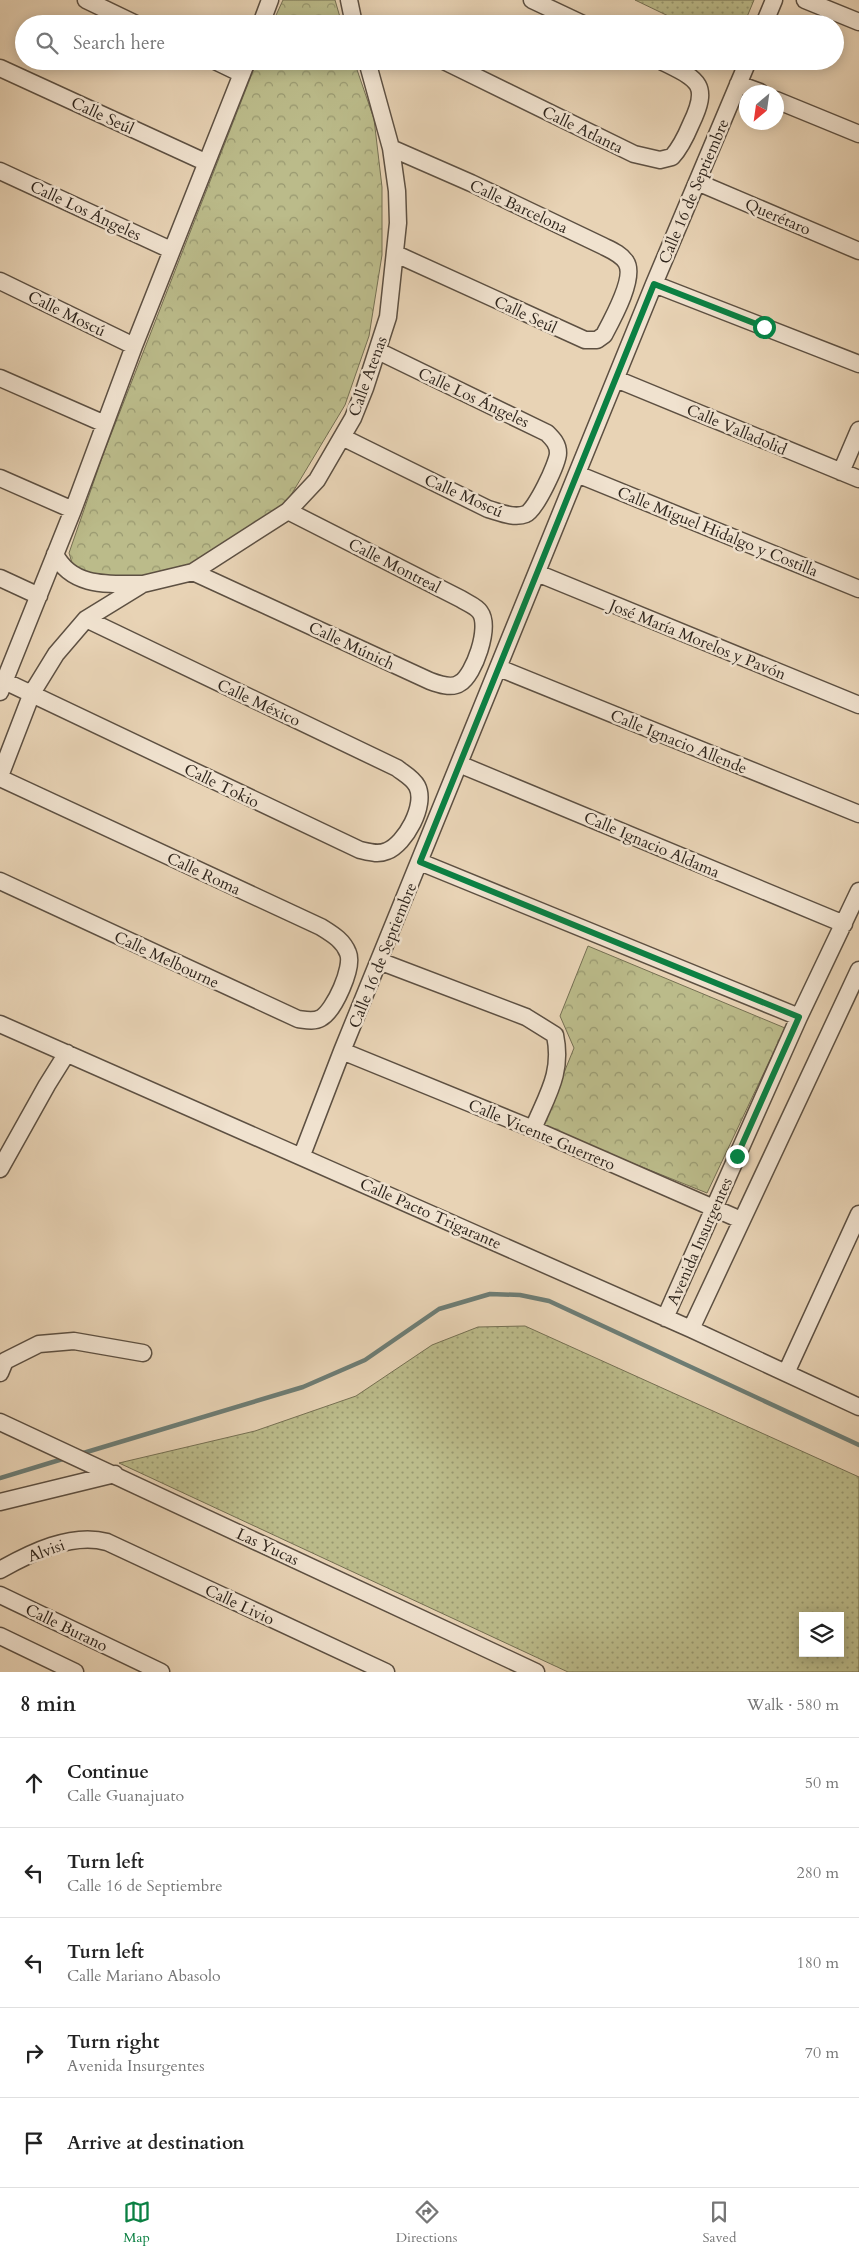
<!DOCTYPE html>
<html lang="en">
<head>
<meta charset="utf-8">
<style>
	:root { --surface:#fff; --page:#f6f6f6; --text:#222; --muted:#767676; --line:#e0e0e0; --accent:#0b8043 }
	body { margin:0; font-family:Cardo,serif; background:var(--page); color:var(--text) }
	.controls { position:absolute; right:15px; bottom:15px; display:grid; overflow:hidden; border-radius:0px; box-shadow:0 2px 12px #0003 }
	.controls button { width:45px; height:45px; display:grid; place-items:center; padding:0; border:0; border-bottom:1px solid var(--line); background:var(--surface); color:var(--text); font:25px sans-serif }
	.compass { position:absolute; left:739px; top:85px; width:45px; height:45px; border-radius:50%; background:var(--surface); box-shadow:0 2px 12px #0003; rotate:209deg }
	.stop { position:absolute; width:15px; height:15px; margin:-11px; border:4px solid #0b8043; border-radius:50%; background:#fff }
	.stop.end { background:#0b8043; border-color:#fff; box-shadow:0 1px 5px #0008 }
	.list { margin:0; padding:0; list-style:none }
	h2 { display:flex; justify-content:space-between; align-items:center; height:65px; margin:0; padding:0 20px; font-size:21px }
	h2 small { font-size:16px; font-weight:400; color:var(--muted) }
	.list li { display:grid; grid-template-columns:32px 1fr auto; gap:15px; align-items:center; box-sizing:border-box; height:90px; padding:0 20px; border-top:1px solid var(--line) }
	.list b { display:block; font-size:19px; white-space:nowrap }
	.list p { margin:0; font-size:16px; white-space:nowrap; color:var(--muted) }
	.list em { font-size:16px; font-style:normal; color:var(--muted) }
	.icon { flex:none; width:28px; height:28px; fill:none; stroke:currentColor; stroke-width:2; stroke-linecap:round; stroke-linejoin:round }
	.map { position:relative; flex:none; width:859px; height:1672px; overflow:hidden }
	.search { position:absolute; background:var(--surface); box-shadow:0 2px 12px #0003; left:15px; right:15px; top:15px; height:55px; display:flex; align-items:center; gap:12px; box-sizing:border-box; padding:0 18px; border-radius:28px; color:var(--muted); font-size:19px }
	.sheet { height:515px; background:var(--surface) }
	nav { display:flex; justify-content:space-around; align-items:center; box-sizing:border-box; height:70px; border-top:1px solid var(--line); background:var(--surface); font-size:14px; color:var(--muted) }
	nav a { display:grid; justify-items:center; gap:2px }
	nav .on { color:var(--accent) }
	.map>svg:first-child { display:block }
	.grass { fill:url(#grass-dots); stroke:#757053; fill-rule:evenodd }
	.park { fill:url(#park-crowns); stroke:#757053 }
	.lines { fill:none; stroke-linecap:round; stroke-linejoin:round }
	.stream { stroke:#6d7d75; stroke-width:4.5 }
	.minor-casing { stroke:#5d5042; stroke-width:19 }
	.minor { stroke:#f0e2cf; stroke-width:16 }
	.route { stroke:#0b8043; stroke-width:6 }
	.labels { text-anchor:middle; stroke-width:5; stroke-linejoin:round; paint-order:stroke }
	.street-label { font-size:16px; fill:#2f251c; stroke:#f0e2cf }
</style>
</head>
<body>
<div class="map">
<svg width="859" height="1672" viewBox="0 0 859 1672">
	<defs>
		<pattern id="grass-dots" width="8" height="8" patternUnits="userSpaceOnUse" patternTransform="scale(1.25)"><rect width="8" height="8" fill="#bbbb8a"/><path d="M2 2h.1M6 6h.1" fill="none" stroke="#989870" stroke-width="1.8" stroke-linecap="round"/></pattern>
		<pattern id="park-crowns" width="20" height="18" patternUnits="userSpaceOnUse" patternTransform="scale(1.25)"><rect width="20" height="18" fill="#bbbb8a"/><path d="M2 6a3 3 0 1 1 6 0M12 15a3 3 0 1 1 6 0" fill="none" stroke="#989870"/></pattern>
	</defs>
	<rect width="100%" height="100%" fill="#e8d3b5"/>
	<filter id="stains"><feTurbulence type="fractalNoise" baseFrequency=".004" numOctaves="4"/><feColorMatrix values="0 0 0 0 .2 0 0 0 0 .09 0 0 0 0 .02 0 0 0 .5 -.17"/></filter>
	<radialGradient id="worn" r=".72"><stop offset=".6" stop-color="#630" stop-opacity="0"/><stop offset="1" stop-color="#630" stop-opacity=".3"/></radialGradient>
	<path class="grass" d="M635,0h119l-10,24h-59z
		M525,1326l334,151v195h-291l-449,-209 136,-32 101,-35 76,-51 46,-18zM803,1616h37v37h-37z"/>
	<path class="park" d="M283,0h52l7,24h-70z
		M257,61h97l20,58 8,68v68l-13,81 -24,69 -57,95 -48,41 -50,29 -64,8 -41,-5 -12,-7 -4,-13 34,-98z
		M588,946l197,82 -78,165 -165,-66 32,-79 -14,-32z"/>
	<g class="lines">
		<path class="stream" d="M80,1454l223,-67 62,-27 74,-51 51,-15 30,1 29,6 310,144
			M0,1478l66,-20"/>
		<g class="minor-casing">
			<path id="minor" d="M86,0l50,24
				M349,0l5,24
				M532,0l51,24
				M805,0l54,22
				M261,24l9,-24
				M764,24l10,-24
				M215,61l27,13
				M444,61l190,93 26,6 12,-3c9,-10 14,-21 19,-33 20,-41 6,-45 -30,-63
				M0,68l205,94
				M738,84l22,8
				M776,100l83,34
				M391,148l80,35 132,63c8,4 18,8 23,16 10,15 -14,58 -22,73l-7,5h-12l-189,-86
				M0,171l171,79
				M697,182l162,69
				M0,281l134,65
				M654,284l205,80
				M0,378l105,46
				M616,379l243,100
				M342,437l146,72c11,3 26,10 38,5 9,-3 32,-51 32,-61 0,-9 -5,-14 -11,-20l-169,-82
				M841,472l18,-42
				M577,474l282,115
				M0,478l73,32
				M55,554c17,34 54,30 88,30
				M193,572l237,109c8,3 22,8 30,2 14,-8 31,-56 20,-71 -4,-6 -13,-9 -19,-13l-173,-88
				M537,573l322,132
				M0,578l39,18
				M499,668l360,146
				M0,679l360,171c9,2 18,5 27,1 18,-7 40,-46 30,-65 -4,-8 -14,-13 -20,-18l-311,-149
				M0,692l73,-182 61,-164 113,-285
				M459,764l385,160
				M0,776l32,-83 24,-39 30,-35 57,-35 50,-12 95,-61 29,-31 36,-62 12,-30 23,-71 10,-94 -1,-32 -6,-43 -24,-87
				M0,778l321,149c11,7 22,13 27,26 6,14 -14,58 -27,65 -7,4 -15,2 -23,1l-298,-138
				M420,862l379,155
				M379,961l147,56 29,18c8,38 -8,60 -22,94
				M0,1024l691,305 168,78
				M342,1051l191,78 208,91
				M302,1155l40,-104 312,-767 94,-223
				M0,1169l47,-84 20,-32
				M665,1318l134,-301 60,-126
				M691,1329l168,-359
				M0,1373l5,-12 34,-17 35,-3 69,12
				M786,1373l73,-159
				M0,1422l536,250
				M0,1502l115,-28
				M0,1570c30,-17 72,-38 107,-28l279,130
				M0,1595l161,77
				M0,1636l75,36"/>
		</g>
		<use href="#minor" class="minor"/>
	</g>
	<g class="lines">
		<path class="route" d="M737,1156l62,-139 -379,-155 234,-578 110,43"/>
	</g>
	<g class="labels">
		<g class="street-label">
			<text transform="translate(103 115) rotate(25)" y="6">Calle Seúl</text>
			<text transform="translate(583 129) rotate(26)" y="6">Calle Atlanta</text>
			<text transform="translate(693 191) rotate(-67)" y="6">Calle 16 de Septiembre</text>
			<text transform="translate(519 206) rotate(25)" y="6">Calle Barcelona</text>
			<text transform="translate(86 210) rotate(25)" y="6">Calle Los Ángeles</text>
			<text transform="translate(778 216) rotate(23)" y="6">Querétaro</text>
			<text transform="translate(67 313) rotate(26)" y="6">Calle Moscú</text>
			<text transform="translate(526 314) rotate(25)" y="6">Calle Seúl</text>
			<text transform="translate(367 376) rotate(-70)" y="6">Calle Atenas</text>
			<text transform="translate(474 397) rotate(25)" y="6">Calle Los Ángeles</text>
			<text transform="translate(737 429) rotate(23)" y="6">Calle Valladolid</text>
			<text transform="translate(464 495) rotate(24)" y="6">Calle Moscú</text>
			<text transform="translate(718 531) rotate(22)" y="6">Calle Miguel Hidalgo y Costilla</text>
			<text transform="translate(395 565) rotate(27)" y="6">Calle Montreal</text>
			<text transform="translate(698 639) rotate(22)" y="6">José María Morelos y Pavón</text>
			<text transform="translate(352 645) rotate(25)" y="6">Calle Múnich</text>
			<text transform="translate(259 702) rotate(25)" y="6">Calle México</text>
			<text transform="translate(679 741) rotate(22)" y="6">Calle Ignacio Allende</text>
			<text transform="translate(222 785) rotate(26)" y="6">Calle Tokio</text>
			<text transform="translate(652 844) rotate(23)" y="6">Calle Ignacio Aldama</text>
			<text transform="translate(204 873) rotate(25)" y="6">Calle Roma</text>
			<text transform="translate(382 955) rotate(-68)" y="6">Calle 16 de Septiembre</text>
			<text transform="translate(167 959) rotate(25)" y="6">Calle Melbourne</text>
			<text transform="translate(542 1134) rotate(23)" y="6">Calle Vicente Guerrero</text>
			<text transform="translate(431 1213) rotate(24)" y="6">Calle Pacto Trigarante</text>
			<text transform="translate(699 1241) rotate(-66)" y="6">Avenida Insurgentes</text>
			<text transform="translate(268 1546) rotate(25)" y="6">Las Yucas</text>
			<text transform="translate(46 1550) rotate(-20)" y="6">Alvisi</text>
			<text transform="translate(240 1604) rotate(25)" y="6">Calle Livio</text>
			<text transform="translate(67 1627) rotate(26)" y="6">Calle Burano</text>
		</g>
	</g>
	<rect width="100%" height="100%" filter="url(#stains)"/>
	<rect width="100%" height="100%" fill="url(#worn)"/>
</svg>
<div class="controls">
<button><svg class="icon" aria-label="layers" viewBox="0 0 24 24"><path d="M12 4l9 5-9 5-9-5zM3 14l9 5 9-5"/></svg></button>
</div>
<svg class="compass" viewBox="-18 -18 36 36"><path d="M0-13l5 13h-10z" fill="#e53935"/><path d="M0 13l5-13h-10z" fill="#767676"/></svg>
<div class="stop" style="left:764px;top:327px"></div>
<div class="stop end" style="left:737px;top:1156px"></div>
<div class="search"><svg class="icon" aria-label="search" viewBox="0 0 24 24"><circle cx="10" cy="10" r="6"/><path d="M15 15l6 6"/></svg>Search here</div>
</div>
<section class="sheet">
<h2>8 min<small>Walk · 580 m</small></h2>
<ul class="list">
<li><svg class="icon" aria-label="ahead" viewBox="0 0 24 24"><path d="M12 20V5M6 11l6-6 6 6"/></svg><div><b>Continue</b><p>Calle Guanajuato</p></div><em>50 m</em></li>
<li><svg class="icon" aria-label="left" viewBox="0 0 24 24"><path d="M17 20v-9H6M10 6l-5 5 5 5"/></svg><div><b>Turn left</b><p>Calle 16 de Septiembre</p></div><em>280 m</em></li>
<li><svg class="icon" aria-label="left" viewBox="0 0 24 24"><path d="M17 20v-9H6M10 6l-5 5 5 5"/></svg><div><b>Turn left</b><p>Calle Mariano Abasolo</p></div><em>180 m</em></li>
<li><svg class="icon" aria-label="right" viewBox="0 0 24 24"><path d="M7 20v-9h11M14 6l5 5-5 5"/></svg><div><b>Turn right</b><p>Avenida Insurgentes</p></div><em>70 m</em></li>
<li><svg class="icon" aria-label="arrive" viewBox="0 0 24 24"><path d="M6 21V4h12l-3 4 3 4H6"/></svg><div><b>Arrive at destination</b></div></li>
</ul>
</section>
<nav>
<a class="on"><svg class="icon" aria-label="map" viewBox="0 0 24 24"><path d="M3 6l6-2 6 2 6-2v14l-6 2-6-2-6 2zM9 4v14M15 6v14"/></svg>Map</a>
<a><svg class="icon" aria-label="directions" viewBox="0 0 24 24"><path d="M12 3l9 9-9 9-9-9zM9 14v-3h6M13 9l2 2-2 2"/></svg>Directions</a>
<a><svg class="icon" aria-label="saved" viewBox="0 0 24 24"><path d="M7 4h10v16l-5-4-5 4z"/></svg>Saved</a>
</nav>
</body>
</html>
